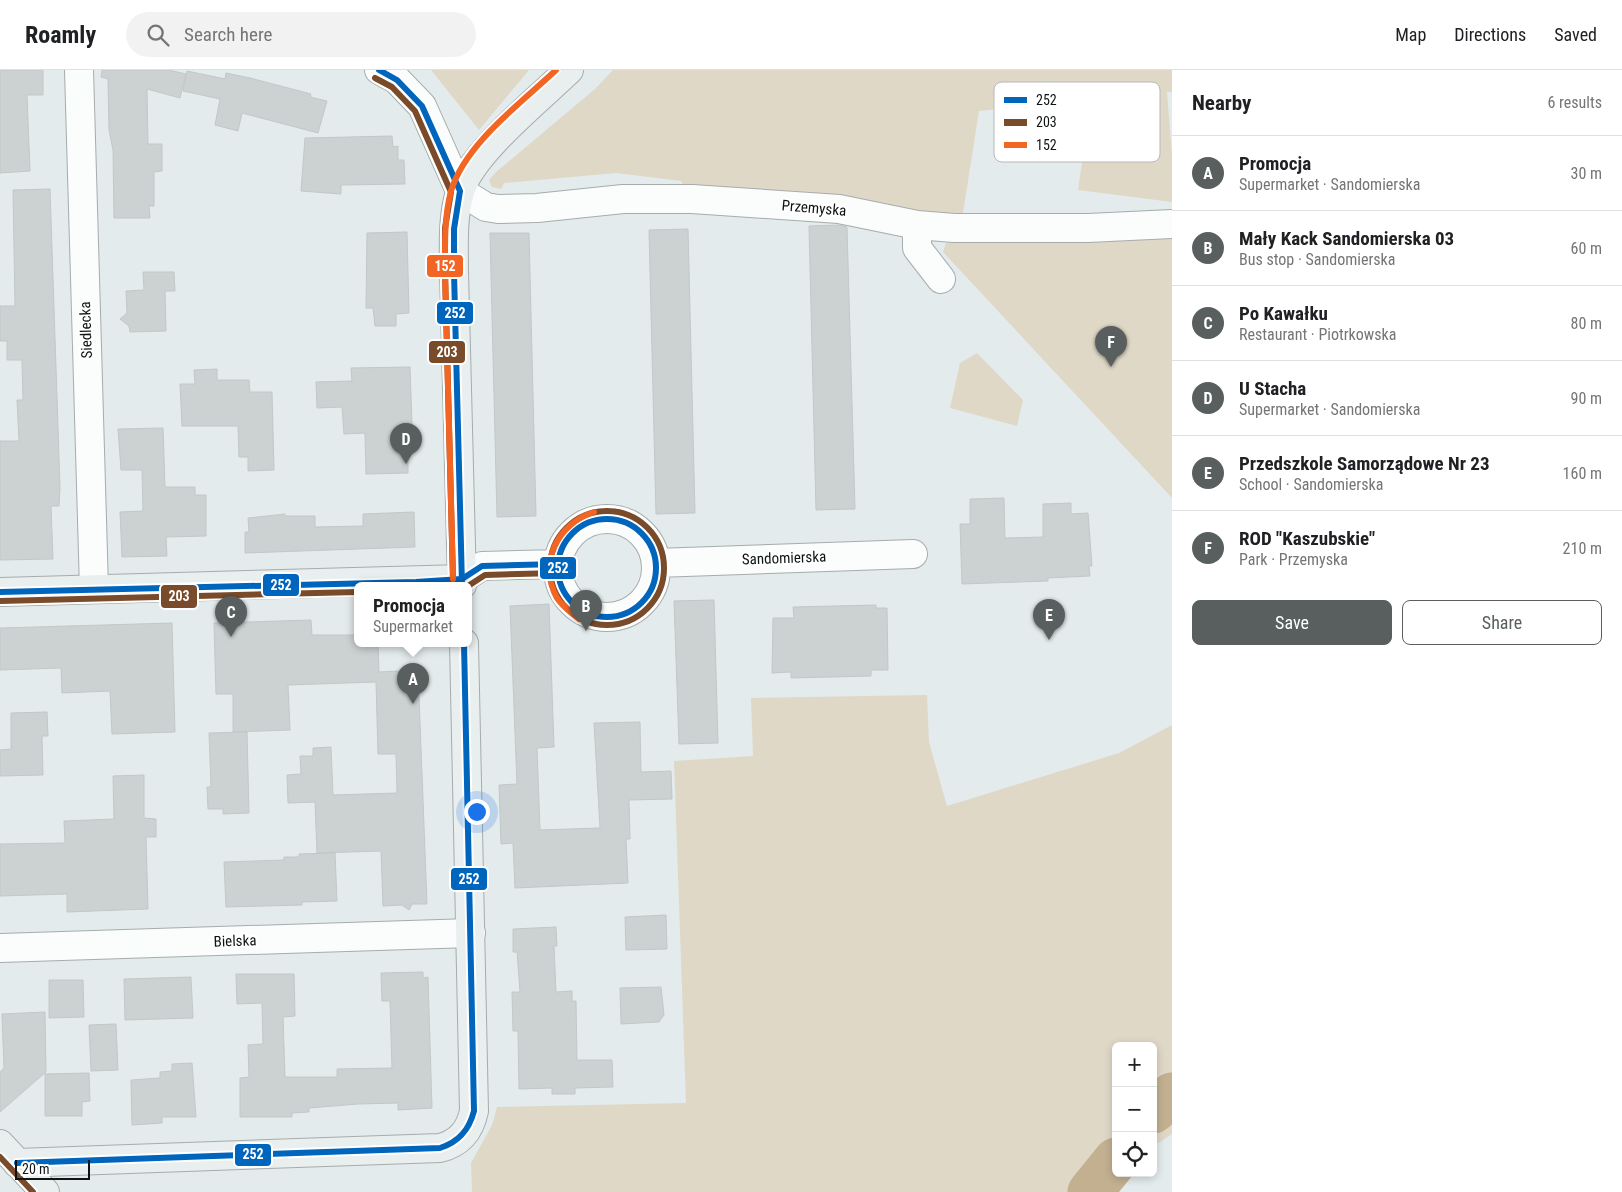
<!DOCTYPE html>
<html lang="en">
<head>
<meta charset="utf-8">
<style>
	:root { --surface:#fff; --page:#f2f2f2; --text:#202124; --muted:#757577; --line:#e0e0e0; --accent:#595f5f }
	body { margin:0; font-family:"Roboto Condensed",sans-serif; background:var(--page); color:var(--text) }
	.controls { position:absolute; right:15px; bottom:15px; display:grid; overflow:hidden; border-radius:8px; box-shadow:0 2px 8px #0003 }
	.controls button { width:45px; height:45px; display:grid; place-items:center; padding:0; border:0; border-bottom:1px solid var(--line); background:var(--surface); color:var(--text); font:25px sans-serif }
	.scale { position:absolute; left:15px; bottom:12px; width:75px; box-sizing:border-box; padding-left:5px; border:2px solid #0e1313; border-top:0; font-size:14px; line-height:18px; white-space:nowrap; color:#0e1313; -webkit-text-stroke:4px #fff; paint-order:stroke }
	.you { position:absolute; left:476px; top:741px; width:18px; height:18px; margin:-12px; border:4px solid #fff; border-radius:50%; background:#1a73e8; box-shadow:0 0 0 8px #1a73e833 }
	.badge { display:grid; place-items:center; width:32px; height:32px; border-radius:50%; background:var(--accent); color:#fff; font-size:16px; font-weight:700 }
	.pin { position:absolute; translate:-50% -41px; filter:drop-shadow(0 1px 2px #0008) }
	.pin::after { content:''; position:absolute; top:26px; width:18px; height:15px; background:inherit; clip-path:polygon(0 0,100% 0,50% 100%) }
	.popup { position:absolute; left:354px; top:512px; width:118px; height:65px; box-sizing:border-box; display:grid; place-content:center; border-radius:8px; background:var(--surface); filter:drop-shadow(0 1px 4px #0005); font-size:16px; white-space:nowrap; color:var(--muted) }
	.popup b { font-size:19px; color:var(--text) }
	.popup::after { content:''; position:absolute; left:50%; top:100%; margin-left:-10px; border:10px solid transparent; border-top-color:var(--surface) }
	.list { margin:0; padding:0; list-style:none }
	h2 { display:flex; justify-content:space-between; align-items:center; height:65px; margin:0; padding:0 20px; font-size:21px }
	h2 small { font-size:16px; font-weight:400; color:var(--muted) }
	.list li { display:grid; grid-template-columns:32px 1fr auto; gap:15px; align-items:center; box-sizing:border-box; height:75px; padding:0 20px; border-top:1px solid var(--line) }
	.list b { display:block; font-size:19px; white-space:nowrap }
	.list p { margin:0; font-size:16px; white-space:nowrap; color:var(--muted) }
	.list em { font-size:16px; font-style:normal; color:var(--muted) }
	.actions { display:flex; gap:10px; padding:15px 20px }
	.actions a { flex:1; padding:11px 0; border:1px solid var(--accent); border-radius:8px; text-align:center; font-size:18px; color:var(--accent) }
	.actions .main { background:var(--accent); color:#fff }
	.icon { flex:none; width:28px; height:28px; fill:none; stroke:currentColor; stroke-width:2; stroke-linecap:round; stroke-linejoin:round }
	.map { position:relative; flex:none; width:1172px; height:1122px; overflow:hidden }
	header { display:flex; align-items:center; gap:30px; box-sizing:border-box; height:70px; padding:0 25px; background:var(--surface); border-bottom:1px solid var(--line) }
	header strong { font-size:24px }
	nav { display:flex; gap:28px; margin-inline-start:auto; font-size:18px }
	.search { width:350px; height:45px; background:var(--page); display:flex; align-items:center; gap:12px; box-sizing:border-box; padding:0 18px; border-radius:28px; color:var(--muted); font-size:19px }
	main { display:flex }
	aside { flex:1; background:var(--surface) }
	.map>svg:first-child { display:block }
	.green { fill:#e0d8c7 }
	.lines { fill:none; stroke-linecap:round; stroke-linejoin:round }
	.river { stroke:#c2b090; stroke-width:45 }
	.building { fill:#ccd2d2; stroke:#c2c8c9 }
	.street-casing { stroke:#a6acac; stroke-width:30 }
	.secondary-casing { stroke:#a6acac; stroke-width:30 }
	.street { stroke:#fbfcfc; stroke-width:28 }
	.secondary { stroke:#e9eeef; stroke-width:28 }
	.bus-1-casing { stroke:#fff; stroke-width:10 }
	.bus-2-casing { stroke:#fff; stroke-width:10 }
	.bus-3-casing { stroke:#fff; stroke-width:10 }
	.bus-1 { stroke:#0065bd; stroke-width:6 }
	.bus-2 { stroke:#7a4b2a; stroke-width:6 }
	.bus-3 { stroke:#f26522; stroke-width:6 }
	.labels { text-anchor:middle; stroke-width:5; stroke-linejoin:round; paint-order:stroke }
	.street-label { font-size:15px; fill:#0e1313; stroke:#fff }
	.key { fill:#fff; stroke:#b7b8b8; stroke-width:1 }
	.key-label { font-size:14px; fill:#0e1313 }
	.line-badge { stroke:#fff; stroke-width:2 }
	.badge-label { font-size:14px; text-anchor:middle; font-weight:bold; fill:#fff }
</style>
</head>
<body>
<header>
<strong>Roamly</strong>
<div class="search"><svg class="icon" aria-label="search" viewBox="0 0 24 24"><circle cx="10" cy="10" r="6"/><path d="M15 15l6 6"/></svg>Search here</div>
<nav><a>Map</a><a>Directions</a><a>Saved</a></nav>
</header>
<main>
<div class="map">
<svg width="1172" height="1122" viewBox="0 0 1172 1122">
	<rect width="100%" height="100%" fill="#e4ebec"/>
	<path class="green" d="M431,0h98l-50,60z
		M613,0h559v22h-5l5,63v47l-94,-12 13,-90 -112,11 -16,102 -37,1 -67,-15 -173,-10 -5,-8 -65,-8 -112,10 -3,6 -9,-2 -3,-7 7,-8 99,-83z
		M1172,168v260l-229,-246 3,-9z
		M977,283l46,47 -6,26 -67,-18 10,-45z
		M927,625l2,47 18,64 172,-53 53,-28v409l-13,9 -6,-2v-95h-37v127h6l-15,19h-635l-1,-29 21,-38 5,-18 189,-4 -12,-342 79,-5 -2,-58z"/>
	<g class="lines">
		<path class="river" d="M1153,1041l19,-16
			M1090,1122l26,-32"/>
	</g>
	<path class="building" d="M0,0h43v25h-16l3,76 -30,2z
		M102,0h67l17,4 -6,24 -33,-9 1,55h14v27l-8,1v34h-5l1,12h-36l-1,-68 -4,-20 -1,-51 -7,-2z
		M187,1l38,8 1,-6 24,5 61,16 -1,3 17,4 -9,32 -76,-20 -4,18 -23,-6 5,-26 -37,-8z
		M998,54h45v33h-45z
		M392,66l1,11 5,-1v14h6l1,24 -64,1v9l-40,-3 4,-53z
		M50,119l10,298 -1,19h-8l2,53 -53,1v-119h19l-2,-41h6l-1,-40h-15v-19h-7v-35h15l-2,-116z
		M840,155l7,2 8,282 -39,1 -7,-284z
		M688,159l7,284 -39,1 -7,-284z
		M407,162l2,81 -13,1v12h-21l-2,-18h-7l1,-75z
		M490,163h39l7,283 -39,1z
		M143,202h31l1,19h-10l1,40 -36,1 -1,-6 -9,-7 7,-6 -1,-22 18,-1z
		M410,297l3,87h-5v19l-42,1 -1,-41 -21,1 -2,-27 -25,1 -1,-26 36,-1 -1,-13z
		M217,299v11h32l1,12h22l2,78 -26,1v-14h-9l-1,-31h-56l-2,-42h15l-1,-14z
		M163,358l2,59h30v8h11v41l-40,1 1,19 -45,1 -2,-45 23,-1 -1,-41h-21l-3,-41z
		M1004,428l1,40 38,-1v-33l28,-1v11l17,-1 4,53h-3l1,10 -42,2v3l-86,3 -2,-60h10v-25z
		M414,442l1,35 -170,6v-21h4l-1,-14 37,-4v2h30v11l48,-1v-12z
		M714,530l4,143 -39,1 -5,-143z
		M549,534l5,143 -17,1 3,82 60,-2 -6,-105 46,-1 1,50 30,-1 1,28 -43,1 1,39h-4l2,44 -113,5 -2,-45 -12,1 -2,-59 18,-1 -7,-178z
		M876,535v3h11l1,62h-17v6l-80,2v-6l-19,1 1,-55h21l-1,-11z
		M311,550l1,15h46v8h20l1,29 39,-2 9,234h-15l-3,6 -7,-5 -19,1 -2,-55 -64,2 -2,-51 -27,1 -1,-28 14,-1 -1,-18h13v-8l18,-1 2,48 64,-2 -1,-39h-18l-2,-72 -88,3 2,45 -57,2v-38h-17l-2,-71z
		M172,553l3,109 -63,2 -2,-43 -48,2 -1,-25 -61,2v-42z
		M47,642l1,24h-6l1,39 -43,1v-26l11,-1v-36z
		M247,662l2,81 -26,1v-5h-15l-1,-22h4l-2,-54z
		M144,705v43l12,1v18h-10l2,72 -81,3v-18l-67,2v-52l65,-1 -1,-22 50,-2 -1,-43z
		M335,783l2,48 -35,1v3l-76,2 -2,-45 60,-2v-3h15v-3z
		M666,845l1,34 -41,1 -1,-33z
		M556,857l1,19h-3l2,46 16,-1v10h4l1,59h35l1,27 -38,1v6h-23v-6l-33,1 -1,-58h-5l-1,-39h8l-3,-40h-4v-23z
		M423,902v6l5,-1 4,131 -34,2v-7l-40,1 -49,4v4l-17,1v4h-52v-39l9,-1 -1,-32 15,-1 -1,-41 -25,1 -1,-30h58l1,42 -12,1 2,60h52v-8l55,-1 -2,-67h-8l-1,-28z
		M191,907l2,41 -68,2 -1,-41z
		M49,910h34l1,37 -35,1z
		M661,917l3,28 -5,7 -38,2 -1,-36z
		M45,942l1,60 -46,40v-40l4,-4 -2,-54z
		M116,954l2,46 -27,1 -2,-46z
		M192,993l4,54h-34v6l-30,2 -1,-45 29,-2v-6l12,-1v-7z
		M89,1003l1,28 -8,1v14h-37v-42z"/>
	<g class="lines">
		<g class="street-casing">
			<path id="street" d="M79,0l15,519
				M379,0l18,10 25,26 38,85 26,16 12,2 39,-1 86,-9h69l147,10 78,16 37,3h134l84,-4
				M917,155v23l24,31
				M558 498a49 49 0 1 1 98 0a49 49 0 1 1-98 0Z
				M656,493l257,-9
				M462,509l20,-13 76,-2
				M0,878l471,-15"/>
		</g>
		<g class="secondary-casing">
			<path id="secondary" d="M462,515l-8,-313c0,-26 -2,-54 6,-80 10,-38 79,-93 109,-122
				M0,522l462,-13
				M0,1074l45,48
				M17,1093l423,-15c20,-5 30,-18 34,-37l-10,-468"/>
		</g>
		<use href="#street" class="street"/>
		<use href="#secondary" class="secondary"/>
		<g class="bus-1-casing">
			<path id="bus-1" d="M379,0l18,10 25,26 38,85 -6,38v43l8,313
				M558 498a49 49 0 1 1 98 0a49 49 0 1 1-98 0Z
				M0,522l416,-10 46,-3 20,-13 76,-2
				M17,1093l423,-15c19,-6 29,-18 34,-37l-10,-468"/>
		</g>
		<g class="bus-2-casing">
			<path id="bus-2" d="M375,8l17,9 23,24 36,81 -6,36v44l8,307
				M550 498a57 57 0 1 1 114 0a57 57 0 1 1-114 0Z
				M468,516l17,-11 73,-2
				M0,531l358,-9
				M0,1087l33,35"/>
		</g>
		<g class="bus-3-casing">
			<path id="bus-3" d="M453,509l-8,-307c0,-27 -1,-54 6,-81 14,-47 70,-88 105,-121
				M579,549c-8,-7 -16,-12 -22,-21 -20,-36 2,-75 37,-86"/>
		</g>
		<use href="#bus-1" class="bus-1"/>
		<use href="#bus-2" class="bus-2"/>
		<use href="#bus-3" class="bus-3"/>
	</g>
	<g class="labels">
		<g class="street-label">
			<text transform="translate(814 138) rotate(5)" y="5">Przemyska</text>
			<text transform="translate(86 260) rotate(-92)" y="5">Siedlecka</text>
			<text transform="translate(784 488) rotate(-2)" y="5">Sandomierska</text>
			<text transform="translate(235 871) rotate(-2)" y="5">Bielska</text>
		</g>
	</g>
	<rect x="994" y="12" width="166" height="80" rx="8" class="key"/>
	<rect x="1004" y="27" width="23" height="6" fill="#0065bd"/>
	<rect x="1004" y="49" width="23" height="7" fill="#7a4b2a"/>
	<rect x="1004" y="72" width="23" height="6" fill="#f26522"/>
	<g class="key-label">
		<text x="1036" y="35">252</text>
		<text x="1036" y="57">203</text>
		<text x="1036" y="80">152</text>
	</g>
	<g class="line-badge">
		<rect x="426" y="184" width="38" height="24" rx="5" fill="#f26522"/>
		<rect x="436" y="231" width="38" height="24" rx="5" fill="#0065bd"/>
		<rect x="428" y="270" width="38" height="24" rx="5" fill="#7a4b2a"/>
		<rect x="539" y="486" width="38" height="24" rx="5" fill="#0065bd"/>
		<rect x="262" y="503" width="38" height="24" rx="5" fill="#0065bd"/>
		<rect x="160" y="514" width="38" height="25" rx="5" fill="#7a4b2a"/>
		<rect x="450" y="797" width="38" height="24" rx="5" fill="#0065bd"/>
		<rect x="234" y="1073" width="38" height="24" rx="5" fill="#0065bd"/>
	</g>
	<g class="badge-label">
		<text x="445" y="201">152</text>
		<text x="455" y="248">252</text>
		<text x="447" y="287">203</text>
		<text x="558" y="503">252</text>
		<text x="281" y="520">252</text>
		<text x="179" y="531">203</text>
		<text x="469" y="814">252</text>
		<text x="253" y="1089">252</text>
	</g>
</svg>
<div class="controls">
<button>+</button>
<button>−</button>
<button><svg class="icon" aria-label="locate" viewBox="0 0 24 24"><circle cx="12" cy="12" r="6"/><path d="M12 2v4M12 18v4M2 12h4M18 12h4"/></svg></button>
</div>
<div class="scale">20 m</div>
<div class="you"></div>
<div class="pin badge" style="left:413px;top:634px">A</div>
<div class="popup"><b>Promocja</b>Supermarket</div>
<div class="pin badge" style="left:586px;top:561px">B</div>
<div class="pin badge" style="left:231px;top:567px">C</div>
<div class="pin badge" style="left:406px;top:394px">D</div>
<div class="pin badge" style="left:1049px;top:570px">E</div>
<div class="pin badge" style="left:1111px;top:297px">F</div>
</div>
<aside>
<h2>Nearby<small>6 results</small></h2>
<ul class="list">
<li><span class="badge">A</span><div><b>Promocja</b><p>Supermarket · Sandomierska</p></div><em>30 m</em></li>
<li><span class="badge">B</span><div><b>Mały Kack Sandomierska 03</b><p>Bus stop · Sandomierska</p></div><em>60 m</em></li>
<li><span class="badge">C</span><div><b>Po Kawałku</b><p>Restaurant · Piotrkowska</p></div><em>80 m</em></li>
<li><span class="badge">D</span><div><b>U Stacha</b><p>Supermarket · Sandomierska</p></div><em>90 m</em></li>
<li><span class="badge">E</span><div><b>Przedszkole Samorządowe Nr 23</b><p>School · Sandomierska</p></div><em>160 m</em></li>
<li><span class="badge">F</span><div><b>ROD &quot;Kaszubskie&quot;</b><p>Park · Przemyska</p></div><em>210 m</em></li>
</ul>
<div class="actions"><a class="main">Save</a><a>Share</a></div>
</aside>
</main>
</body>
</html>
